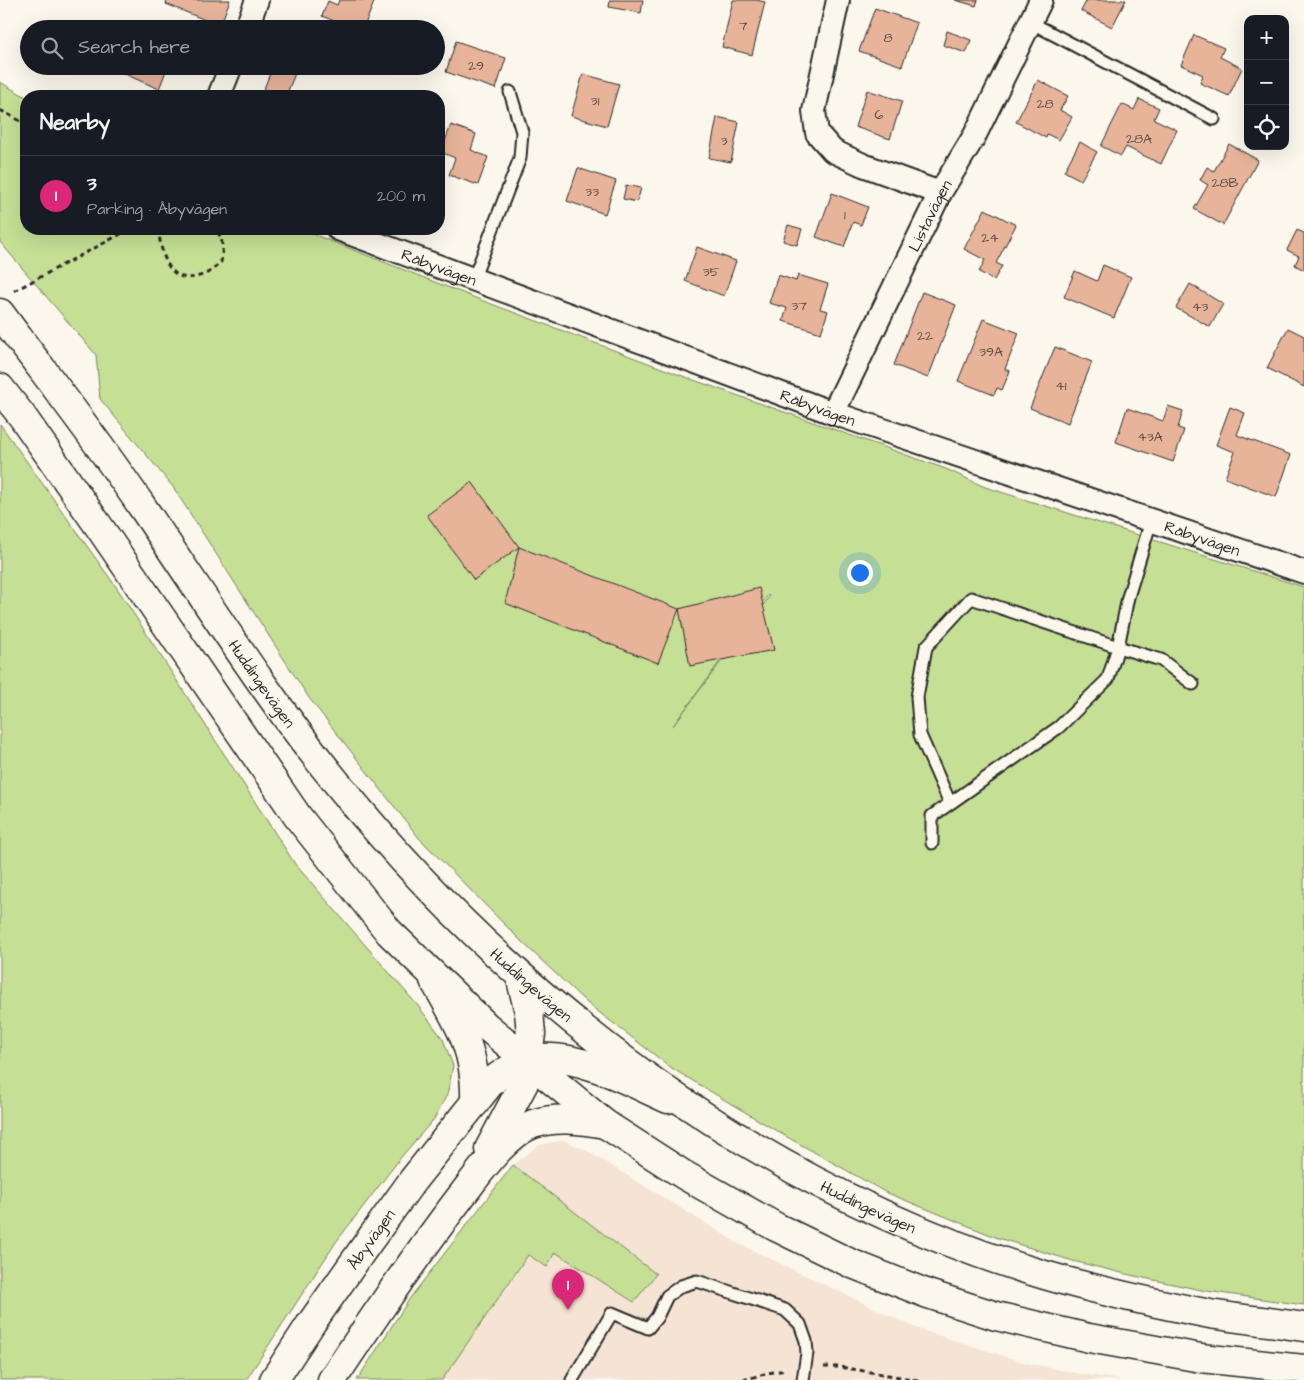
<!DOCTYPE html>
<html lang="en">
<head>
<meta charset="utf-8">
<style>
	:root { --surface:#171b24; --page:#20242c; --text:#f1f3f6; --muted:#9ea1a6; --line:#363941; --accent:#db2777 }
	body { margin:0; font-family:"Architects Daughter",sans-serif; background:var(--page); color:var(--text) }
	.controls { position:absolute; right:15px; top:15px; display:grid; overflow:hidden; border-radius:10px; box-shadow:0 5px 20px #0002 }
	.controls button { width:45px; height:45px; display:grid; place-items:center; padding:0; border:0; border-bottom:1px solid var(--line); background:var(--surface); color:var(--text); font:25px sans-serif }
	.you { position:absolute; left:859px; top:572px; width:18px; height:18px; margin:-12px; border:4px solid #fff; border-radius:50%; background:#1a73e8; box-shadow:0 0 0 8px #1a73e833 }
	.badge { display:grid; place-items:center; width:32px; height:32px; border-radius:50%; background:var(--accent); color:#fff; font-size:16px; font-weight:700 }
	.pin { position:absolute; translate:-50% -41px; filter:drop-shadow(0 1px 2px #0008) }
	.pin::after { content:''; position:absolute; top:26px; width:18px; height:15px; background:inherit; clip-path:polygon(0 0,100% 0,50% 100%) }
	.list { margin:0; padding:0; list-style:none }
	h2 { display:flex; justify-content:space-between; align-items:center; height:65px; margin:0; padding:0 20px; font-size:21px }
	h2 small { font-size:16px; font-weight:400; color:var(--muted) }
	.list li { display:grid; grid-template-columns:32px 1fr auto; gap:15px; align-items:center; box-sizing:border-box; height:80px; padding:0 20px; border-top:1px solid var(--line) }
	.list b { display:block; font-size:19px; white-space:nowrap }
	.list p { margin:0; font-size:16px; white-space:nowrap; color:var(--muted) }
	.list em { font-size:16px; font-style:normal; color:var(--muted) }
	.icon { flex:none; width:28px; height:28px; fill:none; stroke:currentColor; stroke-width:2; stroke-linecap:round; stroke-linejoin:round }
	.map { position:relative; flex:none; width:1304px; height:1380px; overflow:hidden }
	.search { position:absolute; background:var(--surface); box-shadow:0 5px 20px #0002; left:20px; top:20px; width:425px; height:55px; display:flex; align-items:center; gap:12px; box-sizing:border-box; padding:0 18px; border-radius:28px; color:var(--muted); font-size:19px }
	.panel { position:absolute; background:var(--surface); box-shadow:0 5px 20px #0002; left:20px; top:90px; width:425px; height:145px; border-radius:20px }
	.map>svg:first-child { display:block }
	.built { fill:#f5e3d3 }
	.green { fill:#c5df95; stroke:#788560; fill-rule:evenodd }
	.building { fill:#e7b49a; stroke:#2b2b2b }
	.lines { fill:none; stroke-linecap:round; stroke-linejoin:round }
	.service-casing { stroke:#2b2b2b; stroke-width:15 }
	.minor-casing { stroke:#2b2b2b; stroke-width:26 }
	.tertiary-casing { stroke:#2b2b2b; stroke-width:31 }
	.primary-casing { stroke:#2b2b2b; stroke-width:31 }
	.path { stroke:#2b2b2b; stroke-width:3; stroke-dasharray:5 4; stroke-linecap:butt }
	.service { stroke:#fbf7ec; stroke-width:11 }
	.minor { stroke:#fbf7ec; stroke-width:22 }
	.tertiary { stroke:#fbf7ec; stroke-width:28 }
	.primary { stroke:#fbf7ec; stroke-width:28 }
	.labels { text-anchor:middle; stroke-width:5; stroke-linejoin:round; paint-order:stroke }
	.number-label { font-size:14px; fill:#5a4d47 }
	.street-label { font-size:16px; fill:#2b2b2b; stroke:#fbf7ec }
</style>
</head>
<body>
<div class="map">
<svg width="1304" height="1380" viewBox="0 0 1304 1380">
	<rect width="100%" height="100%" fill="#fbf7ec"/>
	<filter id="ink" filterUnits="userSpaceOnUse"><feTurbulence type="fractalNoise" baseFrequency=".02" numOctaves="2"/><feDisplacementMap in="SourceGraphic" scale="10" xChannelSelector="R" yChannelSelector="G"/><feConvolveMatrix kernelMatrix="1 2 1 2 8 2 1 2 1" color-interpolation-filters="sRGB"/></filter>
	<g filter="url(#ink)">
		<path class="built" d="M563,1140l21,9 155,95 179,85 108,34 55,11 40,6h-764l53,-82 103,-133 26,-20z"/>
		<path class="green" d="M0,82l26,15v132h274l173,68 215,81 258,91 39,18 319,100v718l-98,-14 -76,-16 -57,-14 -75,-23 -113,-46 -105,-59 -107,-64 -86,-66 -65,-61 -103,-104 -110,-140 -136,-211 -73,-88 -4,-44 -96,-113zM768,595l1,2 -96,129z
			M0,424l119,167 176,273 124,143 24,32 10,27 -6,29 -13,24 -32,37 -66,86 -90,138h-246z
			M513,1165l143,109 -22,28 -79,-50 -8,15 -19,-12 -86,125h-85l53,-82z"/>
		<path class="building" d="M167,0h63l-10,26 -54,-22z
			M339,0h36l-12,29h-26l2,-6 -17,-7 6,-15 9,4z
			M610,0h33l-2,13 -32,-6z
			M733,0h23l9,2 -13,53 -30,-8z
			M955,0h23l-2,6z
			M1087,0h39l-14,27 -31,-16z
			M875,8l42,15 -15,43 -43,-15z
			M947,31l24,9 -5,13 -23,-8z
			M1194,35l30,13 -4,9 22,11 -13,28 -29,-13 3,-8 -22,-10z
			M456,41l50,17 -10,31 -50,-17z
			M111,66h44l11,5 -7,18 -48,-21z
			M273,66h25l-12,30h-25z
			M583,74l36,10 -12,42 -36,-10z
			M1038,80l30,16 -8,14 12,7 -13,23 -12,-6 -1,4 -30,-16z
			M867,90l35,11 -12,38 -35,-12z
			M1139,99l20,9 -5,11 23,11 -16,34 -35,-17 -5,9 -20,-10 21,-42 12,6z
			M717,117l22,5 -8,40 -22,-4z
			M451,125l25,9 -5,16 17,7 -10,28 -29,-10 6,-17 -14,-6z
			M1080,142l17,10 -16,28 -17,-9z
			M1229,144l29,16 -35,65 -29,-16 14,-24 -8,-5 7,-13 7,4z
			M578,168l38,13 -11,33 -38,-13z
			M626,185l15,3 -4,14 -14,-3z
			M832,193l36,14 -7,18 -8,-3 -9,25 -28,-10z
			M985,209l31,16 -20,38 6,3 -8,14 -15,-8 6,-12 -21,-11z
			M788,225l14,4 -5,16 -14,-4z
			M1297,230l7,3v37l-9,-5 4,-9 -12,-6z
			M697,247l39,14 -12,35 -39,-15z
			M1103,265l28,12 -17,41 -50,-21 11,-26 22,10z
			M778,275l18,6 2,-6 30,9 -8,25 8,2 -7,22 -38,-12 4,-13 -18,-5z
			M1190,284l33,20 -13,23 -34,-19z
			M922,292l34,13 -28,73 -34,-13z
			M983,319l36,14 -14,36 5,2 -8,19 -5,-2 -3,7 -36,-14z
			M1288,328l16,8v51l-37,-19z
			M1055,347l37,15 -24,61 -38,-15z
			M1168,406l15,5 -5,17 6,2 -11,32 -57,-20 11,-34 36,13z
			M1230,407l15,6 -8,22 54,20 -15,42 -51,-19 10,-26 -19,-7z
			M472,482l47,65 -45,33 -47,-65z
			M519,547l160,62 -21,54 -153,-60z
			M759,588l15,62 -84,16 -11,-57z"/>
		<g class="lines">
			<g class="service-casing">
				<path id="service" d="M1030,22l184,97
					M473,280l47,-122 2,-26 -12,-40
					M950,803l-30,-68 -3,-38 9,-50 45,-49 147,49 43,13 32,24
					M932,843v-27l127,-89 49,-48 10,-32 10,-50 23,-76
					M572,1380l40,-67 36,15 9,-11 10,-21 14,-10 16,-5 88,29 15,14 6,17 1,12 -4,27"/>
			</g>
			<g class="minor-casing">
				<g id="minor">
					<path d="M838,0l-24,111 3,22 16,18 30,14 77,28"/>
					<path d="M246,29l11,-29"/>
					<path d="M219,96l12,-30"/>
					<path id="s1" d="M338,229l495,184 471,159"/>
					<path id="s2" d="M833,413l107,-220 35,-58 66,-135"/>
				</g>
			</g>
			<g class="tertiary-casing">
				<g id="tertiary">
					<path d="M434,980c25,44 43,70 41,123"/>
					<path d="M489,1149l35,-66 7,-49 -2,-22 -9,-36"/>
					<path id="s3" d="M274,1380l36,-55 54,-77 49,-68 78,-98c14,-11 32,-23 51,-24 37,-4 92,26 126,41"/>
					<path d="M332,1380c41,-62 82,-122 127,-181 19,-24 45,-64 74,-75 23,-8 49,-4 72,0"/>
				</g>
			</g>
			<g class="primary-casing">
				<g id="primary">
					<path id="s4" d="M0,313c48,65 98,128 143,195 63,92 123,188 194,275 179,221 416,399 688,486 60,19 123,33 185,45 31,5 63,8 94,13"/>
					<path d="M0,388l22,28 78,112 198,289 91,115 97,94 119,98 79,51 92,52 74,36 78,31 68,22 93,22 112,20 103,11"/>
				</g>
			</g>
			<path class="path" d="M0,110l26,14
				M158,229c4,27 11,60 47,45 6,-2 11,-8 16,-12 2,-12 3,-24 -6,-33
				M14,291l116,-62
				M824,1367h16l78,13
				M743,1380l25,-7 18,-3"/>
			<use href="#service" class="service"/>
			<use href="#minor" class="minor"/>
			<use href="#tertiary" class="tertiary"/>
			<use href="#primary" class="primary"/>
		</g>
	</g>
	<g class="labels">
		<g class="number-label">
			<text x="743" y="30">7</text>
			<text x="888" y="42">8</text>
			<text x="476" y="70">29</text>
			<text x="595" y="105">31</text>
			<text x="1045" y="108">28</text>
			<text x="879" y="119">6</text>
			<text x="1139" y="143">28A</text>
			<text x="724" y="145">3</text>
			<text x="1225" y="187">28B</text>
			<text x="592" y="196">33</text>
			<text x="845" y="219">1</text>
			<text x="990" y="242">24</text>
			<text x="711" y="276">35</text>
			<text x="799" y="310">37</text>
			<text x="1200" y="311">43</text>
			<text x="925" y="340">22</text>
			<text x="991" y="356">39A</text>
			<text x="1061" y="390">41</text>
			<text x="1150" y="441">43A</text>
		</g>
		<g class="street-label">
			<text dy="6" stroke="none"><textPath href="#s2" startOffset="220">Listavägen</textPath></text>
			<text dy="6" stroke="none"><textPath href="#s1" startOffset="108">Råbyvägen</textPath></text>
			<text dy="6" stroke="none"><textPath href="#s1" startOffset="512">Råbyvägen</textPath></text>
			<text dy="6" stroke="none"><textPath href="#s1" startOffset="918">Råbyvägen</textPath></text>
			<text dy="6" stroke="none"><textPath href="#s4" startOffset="454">Huddingevägen</textPath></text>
			<text dy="6" stroke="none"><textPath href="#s4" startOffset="859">Huddingevägen</textPath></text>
			<text dy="6" stroke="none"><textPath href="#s4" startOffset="1264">Huddingevägen</textPath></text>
			<text dy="6" stroke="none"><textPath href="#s3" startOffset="171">Åbyvägen</textPath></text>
		</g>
	</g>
</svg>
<div class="controls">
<button>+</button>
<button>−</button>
<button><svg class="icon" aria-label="locate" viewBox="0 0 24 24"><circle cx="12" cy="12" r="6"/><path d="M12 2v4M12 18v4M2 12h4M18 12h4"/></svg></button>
</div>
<div class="you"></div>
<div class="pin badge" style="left:568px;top:1310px">1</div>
<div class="search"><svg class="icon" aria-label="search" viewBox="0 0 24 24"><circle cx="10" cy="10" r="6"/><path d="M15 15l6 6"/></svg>Search here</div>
<section class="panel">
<h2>Nearby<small></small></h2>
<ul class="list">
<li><span class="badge">1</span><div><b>3</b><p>Parking · Åbyvägen</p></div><em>200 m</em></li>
</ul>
</section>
</div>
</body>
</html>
